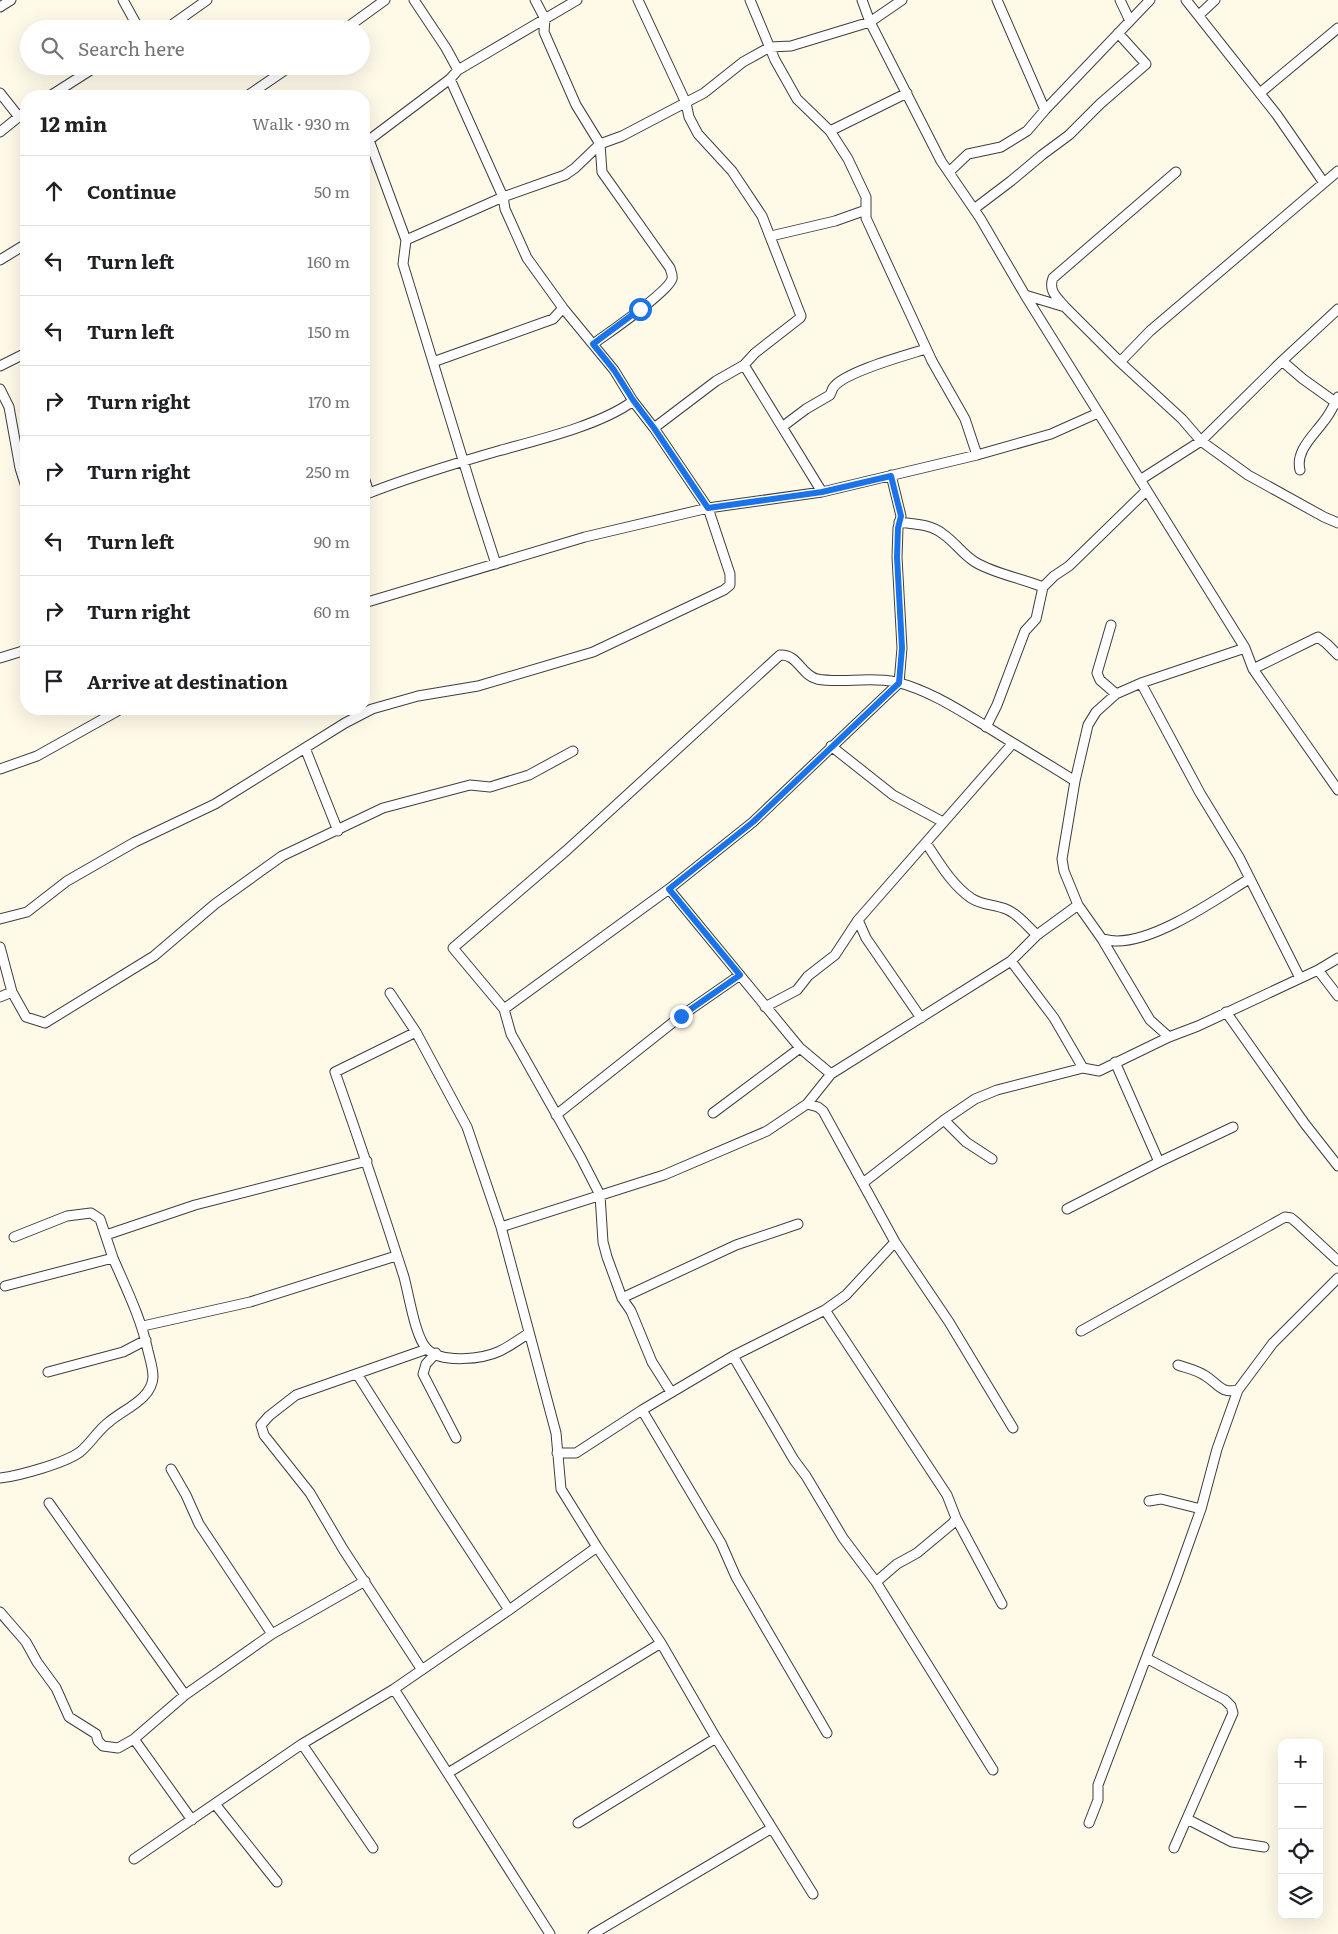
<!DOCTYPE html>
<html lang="en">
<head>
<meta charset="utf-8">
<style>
	:root { --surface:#fff; --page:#f6f6f6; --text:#202124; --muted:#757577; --line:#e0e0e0 }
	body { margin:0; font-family:Literata,serif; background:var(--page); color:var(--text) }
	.controls { position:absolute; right:15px; bottom:15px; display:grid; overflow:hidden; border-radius:10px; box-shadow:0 5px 20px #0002 }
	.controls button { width:45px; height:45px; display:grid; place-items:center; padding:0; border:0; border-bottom:1px solid var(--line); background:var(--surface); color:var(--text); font:25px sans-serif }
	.stop { position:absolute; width:15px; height:15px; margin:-11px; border:4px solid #1a73e8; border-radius:50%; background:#fff }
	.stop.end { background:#1a73e8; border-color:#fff; box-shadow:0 1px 5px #0008 }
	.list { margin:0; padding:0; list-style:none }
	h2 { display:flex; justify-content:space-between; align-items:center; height:65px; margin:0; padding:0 20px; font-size:21px }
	h2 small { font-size:16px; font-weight:400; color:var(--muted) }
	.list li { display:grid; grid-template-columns:32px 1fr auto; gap:15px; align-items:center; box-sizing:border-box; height:70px; padding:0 20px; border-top:1px solid var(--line) }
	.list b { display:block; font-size:19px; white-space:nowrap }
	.list em { font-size:16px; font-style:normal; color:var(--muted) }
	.icon { flex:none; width:28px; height:28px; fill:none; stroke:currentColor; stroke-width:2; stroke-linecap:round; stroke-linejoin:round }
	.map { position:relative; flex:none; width:1338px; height:1934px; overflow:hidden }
	.search { position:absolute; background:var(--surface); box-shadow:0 5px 20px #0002; left:20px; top:20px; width:350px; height:55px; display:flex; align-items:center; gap:12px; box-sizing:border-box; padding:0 18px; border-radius:28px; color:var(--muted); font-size:19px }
	.panel { position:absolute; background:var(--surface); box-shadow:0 5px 20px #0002; left:20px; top:90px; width:350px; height:625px; border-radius:20px }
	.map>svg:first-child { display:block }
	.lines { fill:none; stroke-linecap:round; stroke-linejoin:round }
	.minor-casing { stroke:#3e3e3e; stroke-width:11 }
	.minor { stroke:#fff; stroke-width:9 }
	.route { stroke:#1a73e8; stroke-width:6 }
</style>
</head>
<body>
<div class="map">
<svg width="1338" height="1934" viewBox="0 0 1338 1934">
	<rect width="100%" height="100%" fill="#fffae8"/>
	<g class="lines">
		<g class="minor-casing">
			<path id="minor" d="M123,0l16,29
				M414,0l32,48 12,22
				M535,0l10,19 -1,13 32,73 24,39 2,28 68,96c1,4 3,7 2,11 -5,14 -65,55 -79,65
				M638,0l48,103 3,14 9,17 34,37 30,45 39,100 -1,2 -45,35 -11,12 -28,16 -62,47
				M750,0l25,60 22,39 33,32 18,28 18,38v21l66,143 33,58 12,36
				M862,0l8,22 71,139 39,57 45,77 220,353 8,21 85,121
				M997,0l48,110
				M1120,0l10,21
				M1186,0l91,115 47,68
				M0,7l11,-7
				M1199,15l16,-15
				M166,29l41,-29
				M345,29l40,-29
				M0,93l19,24
				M1260,93l78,-65
				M50,96l47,-30
				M247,96l44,-30
				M830,131l77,-38
				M0,132l26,-21
				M369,140l37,100 -3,24 71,232 22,68
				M365,143l85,-64 8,-9 119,-70
				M949,172l19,-18 33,-7 26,-16 18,-21 105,-110
				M974,209l37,-28 31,-26 27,-20 31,-31 46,-40 -28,-31
				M771,236l64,-15 31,-11
				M406,240l97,-43 62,-22 10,-7 25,-24 22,-8 82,-43 39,-31 27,-15 21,-1 79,-24 32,-22
				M0,260l26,-16
				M1025,295l40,12 55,55 62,57 19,22 47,34 76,42 14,6
				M1065,307c-8,-10 -17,-16 -12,-29l123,-106
				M1282,361l21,18 35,25
				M433,362l120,-43 10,-11
				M1120,362l30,-31 188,-160
				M744,365l78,127
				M0,366l26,-13
				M0,389l9,18 11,61 6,19
				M782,427l24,-18 24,-14c1,-2 2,-5 3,-7 10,-16 74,-33 93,-39
				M1300,470c-5,-19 14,-35 24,-49 6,-7 10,-16 14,-24
				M364,477l5,16
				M1140,480l61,-39 81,-80 56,-52
				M364,495c43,-17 89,-31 134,-44 40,-11 103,-26 135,-50
				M899,522c15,2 32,2 44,12 12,8 19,20 32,28 20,12 46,16 68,25
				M364,603l221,-66 123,-29 114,-16 155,-37 74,-21 47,-21
				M1111,625l-14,48 3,7 16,14
				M0,658l26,-8
				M1253,669l65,-32 9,7 11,11
				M1141,683l59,110 39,64 61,121
				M986,727l11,-22 28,-74 11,-12 7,-32 11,-11 15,-10 77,-75
				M831,746l62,49 50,27
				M305,748l33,83
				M0,769l37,-13 84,-47
				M926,843c13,19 25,41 45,55 12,8 24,6 37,12 11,5 20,17 29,25
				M669,889l131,159 31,26
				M0,919l27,-7 40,-31 68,-39 80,-38 130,-81 27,-14 46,-13 60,-10 115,-34 131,-62 6,-5v-11l-22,-66 -54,-80 -21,-27 -19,-31 -51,-62 -36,-50 -22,-49 -2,-12 -53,-118
				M858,920l8,18 55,80
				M1102,939c5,1 10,2 15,2 40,0 98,-41 132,-62
				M0,947l12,45 -12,5
				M1011,961l43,57 29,50
				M1318,970l20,26
				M12,992l14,25 19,6 109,-67 61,-52 67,-48 101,-48 87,-23 20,2 39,-12 44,-24
				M390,993l26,39 51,95 34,100 55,206 5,56 36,58 64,96 55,95 97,156
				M765,1007l32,-17 11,-14 27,-21 23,-35 155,-177
				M504,1009l165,-120 84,-67 146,-139 3,-35 -5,-91 1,-29 3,-12 -10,-41
				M1226,1012l79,112 33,42
				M416,1032l-81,40c24,68 47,136 69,205 5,18 11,60 23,72 15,15 56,10 73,2 10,-5 20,-12 29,-18
				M1169,1037l-19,-17 -48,-81 -24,-34 -14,-34 -2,-12 13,-78 13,-56 8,-13 20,-18 25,-11 104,-35
				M1115,1062l44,100 74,-35
				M807,1104l11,3 5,4 72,131 54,80 64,106
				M713,1113l87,-65
				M556,1115l125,-99 59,-41
				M944,1120l22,22 26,17
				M863,1183l81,-63 31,-21 22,-9 86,-22 16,3 70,-34 29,-11 120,-56 20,-12
				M1067,1209l92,-47
				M501,1227l163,-52 103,-44 40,-27 24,-30 180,-113 26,-26 41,-30
				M106,1235l89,-30 172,-44
				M5,1286l108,-28 -13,-39 -9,-6 -24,3 -53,21
				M622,1298l114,-53 62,-21
				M825,1310l122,185 9,23 -3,5 -36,30 -20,11 -21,18
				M143,1326l107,-24 146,-46
				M1081,1331l204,-114 6,1 5,4 42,39
				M436,1353l-10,11 -3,10 33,64
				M733,1356l61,104 12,16 37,62 33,44 117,188
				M1178,1365c8,3 18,5 26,10 14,8 16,19 34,15
				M48,1372l75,-20 23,-12
				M357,1374l84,132 68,104
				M671,1392l-19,-30 -21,-51 -9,-13 -15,-41 -4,-15 -3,-47 -19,-37 -70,-124 -7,-25 -51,-61 114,-98 213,-195c18,-1 21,20 37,24 25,5 51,-3 79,3 32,8 60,26 88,43 30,19 61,37 91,56
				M642,1410l79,133 15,34 91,156
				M557,1453h19l66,-43 91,-54 92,-46 21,-15 49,-53
				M171,1469l15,26 13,29 73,110
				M0,1478c19,-2 65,-15 80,-26 11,-9 18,-22 29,-30 15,-13 43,-23 44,-45 0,-9 -3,-18 -5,-26 -7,-33 -22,-63 -35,-93
				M1149,1501l12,-2 40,10
				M49,1503l136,192
				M956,1518l46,86
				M0,1612l26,30 11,20 19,26 13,29 27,17 2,7 5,5 15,2 16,-9 51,-44 87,-61 93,-53
				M1146,1658l79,42 6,6 2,7 -59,135
				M422,1670l-79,-121 -33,-56 -46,-58 -3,-10 8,-9 27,-21 131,-46
				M394,1689l156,245
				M134,1739l58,81
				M302,1744l71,104
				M448,1773l213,-130
				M215,1804l62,78
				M1187,1819l45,23 32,5
				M578,1823l138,-85
				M1089,1823l9,-23v-15l78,-206 25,-70 16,-60 21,-59 35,-47 65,-65
				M134,1859l168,-115 92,-55 115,-79 88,-63
				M593,1934l179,-106"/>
		</g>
		<use href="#minor" class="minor"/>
	</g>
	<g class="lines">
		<path class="route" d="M640,309l-47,35 21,26 19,30 21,28 54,80 114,-16 69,-16 10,40 -3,12 -1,29 5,91 -3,35 -146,139 -84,67 71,86 -59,41"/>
	</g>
</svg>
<div class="controls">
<button>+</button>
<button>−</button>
<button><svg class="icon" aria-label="locate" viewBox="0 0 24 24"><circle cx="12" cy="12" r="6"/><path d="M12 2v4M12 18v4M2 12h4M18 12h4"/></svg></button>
<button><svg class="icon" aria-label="layers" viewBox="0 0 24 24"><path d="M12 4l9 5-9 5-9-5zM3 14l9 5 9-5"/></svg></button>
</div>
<div class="stop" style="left:640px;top:309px"></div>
<div class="stop end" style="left:681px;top:1016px"></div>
<div class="search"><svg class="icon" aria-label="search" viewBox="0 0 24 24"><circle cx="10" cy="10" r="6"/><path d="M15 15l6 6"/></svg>Search here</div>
<section class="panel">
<h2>12 min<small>Walk · 930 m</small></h2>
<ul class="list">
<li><svg class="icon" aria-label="ahead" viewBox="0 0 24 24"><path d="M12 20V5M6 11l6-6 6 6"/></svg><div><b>Continue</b></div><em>50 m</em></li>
<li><svg class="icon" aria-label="left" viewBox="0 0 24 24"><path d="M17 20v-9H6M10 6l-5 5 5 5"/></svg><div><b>Turn left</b></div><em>160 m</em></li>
<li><svg class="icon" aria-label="left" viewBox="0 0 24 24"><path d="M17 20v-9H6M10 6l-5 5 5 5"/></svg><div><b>Turn left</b></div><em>150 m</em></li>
<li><svg class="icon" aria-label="right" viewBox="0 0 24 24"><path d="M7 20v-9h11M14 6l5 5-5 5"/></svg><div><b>Turn right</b></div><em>170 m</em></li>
<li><svg class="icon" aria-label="right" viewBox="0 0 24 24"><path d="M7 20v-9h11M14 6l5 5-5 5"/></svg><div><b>Turn right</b></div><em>250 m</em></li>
<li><svg class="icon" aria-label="left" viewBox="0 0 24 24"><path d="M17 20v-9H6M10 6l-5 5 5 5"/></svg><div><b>Turn left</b></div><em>90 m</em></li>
<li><svg class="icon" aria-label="right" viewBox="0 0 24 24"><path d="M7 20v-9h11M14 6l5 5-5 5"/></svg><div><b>Turn right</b></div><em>60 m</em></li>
<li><svg class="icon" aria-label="arrive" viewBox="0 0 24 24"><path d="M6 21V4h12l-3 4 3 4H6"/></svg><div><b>Arrive at destination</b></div></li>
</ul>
</section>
</div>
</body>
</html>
